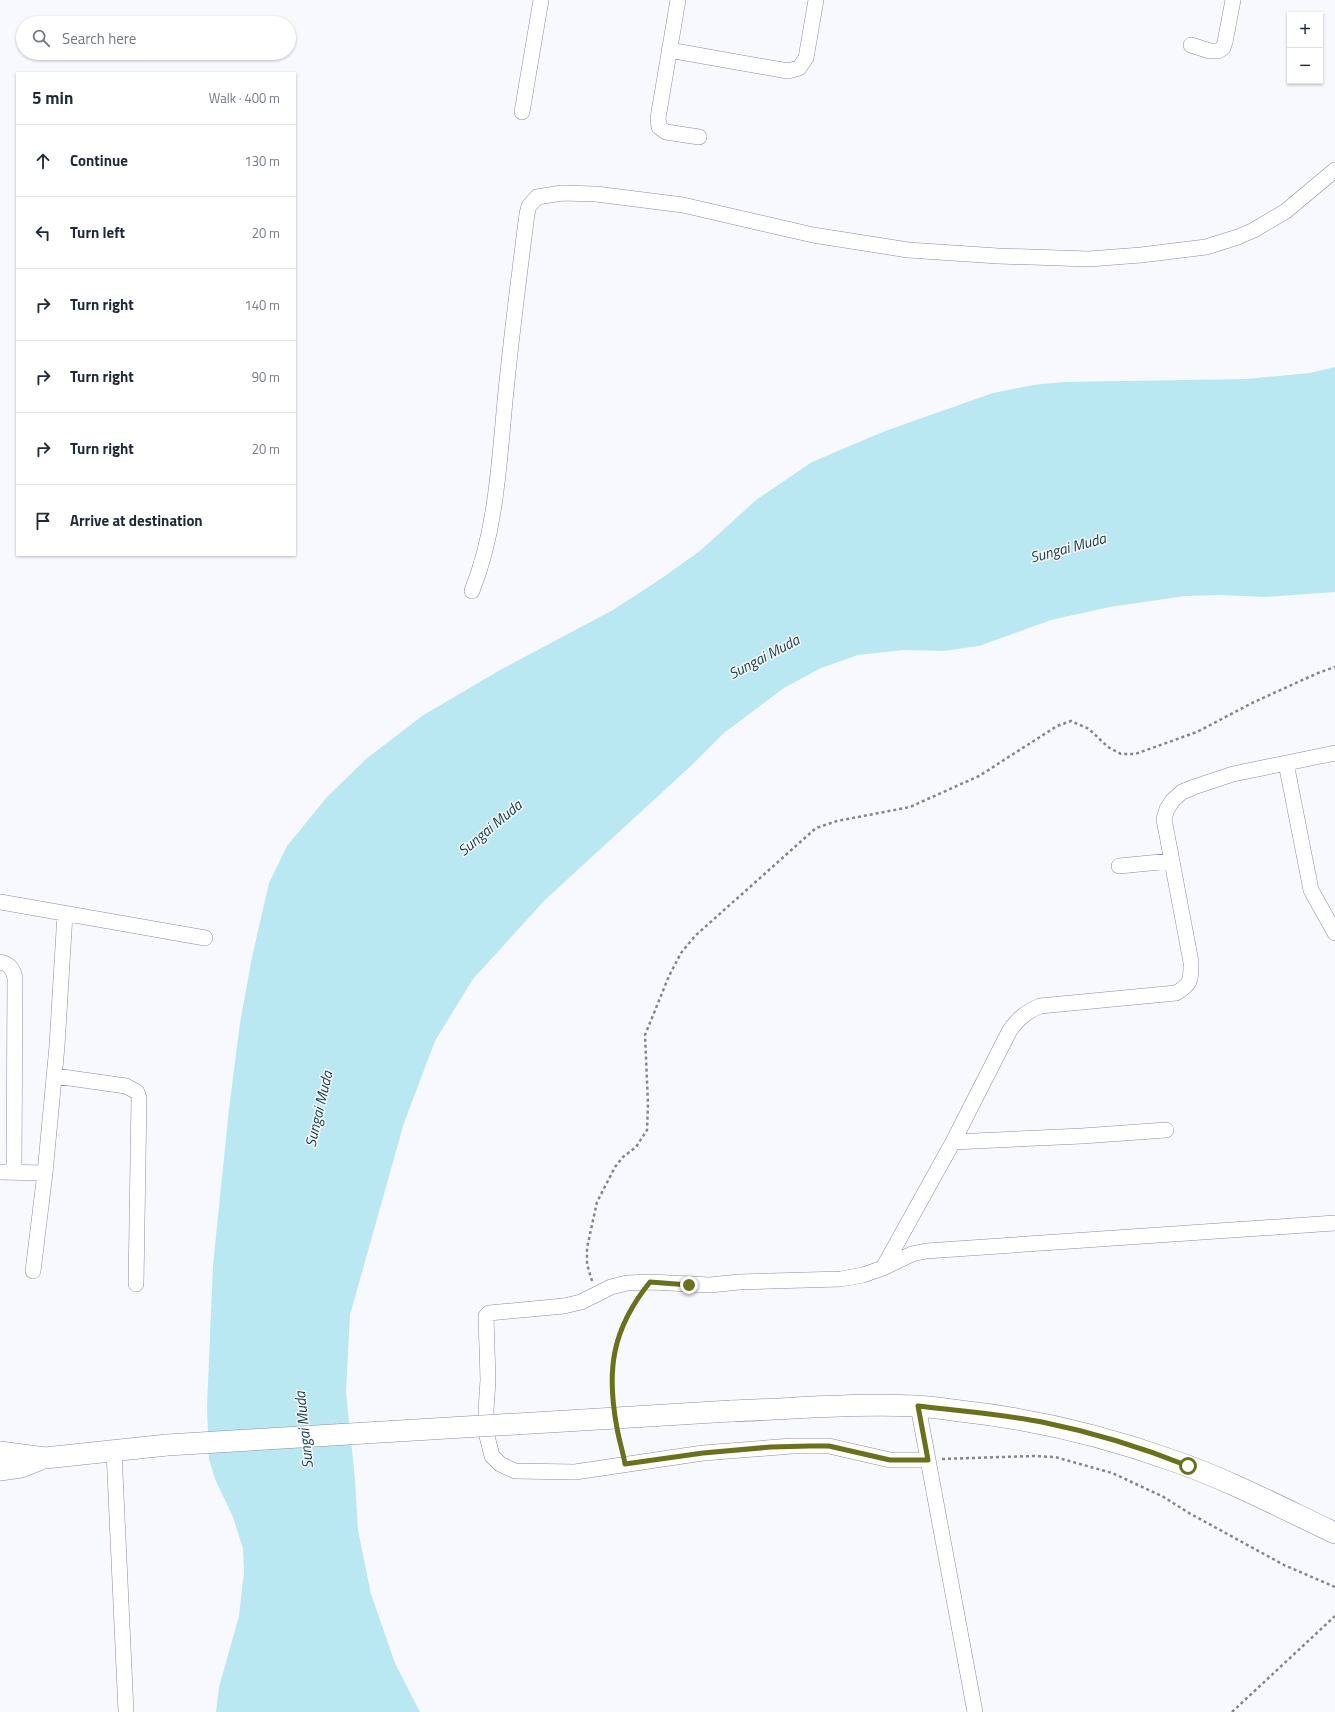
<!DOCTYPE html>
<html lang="en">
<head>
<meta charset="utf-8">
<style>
	:root { --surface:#fff; --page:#f6f6f7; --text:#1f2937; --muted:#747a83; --line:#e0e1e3 }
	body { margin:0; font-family:"Titillium Web",sans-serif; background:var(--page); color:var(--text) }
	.controls { position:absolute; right:12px; top:12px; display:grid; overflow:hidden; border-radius:0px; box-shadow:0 1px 3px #0004 }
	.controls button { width:36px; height:36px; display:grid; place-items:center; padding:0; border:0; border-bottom:1px solid var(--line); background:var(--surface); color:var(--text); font:20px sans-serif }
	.stop { position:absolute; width:12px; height:12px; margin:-9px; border:3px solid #697119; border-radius:50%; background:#fff }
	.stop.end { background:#697119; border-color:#fff; box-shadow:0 1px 4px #0008 }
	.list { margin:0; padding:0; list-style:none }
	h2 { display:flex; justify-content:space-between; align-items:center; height:52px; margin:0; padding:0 16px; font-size:17px }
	h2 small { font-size:13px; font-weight:400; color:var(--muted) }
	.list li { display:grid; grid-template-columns:26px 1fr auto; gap:12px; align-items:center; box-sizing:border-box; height:72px; padding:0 16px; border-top:1px solid var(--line) }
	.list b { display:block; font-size:15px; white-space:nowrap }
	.list em { font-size:13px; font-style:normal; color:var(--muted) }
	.icon { flex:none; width:22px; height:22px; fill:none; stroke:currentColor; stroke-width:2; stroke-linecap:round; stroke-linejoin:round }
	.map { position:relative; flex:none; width:1335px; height:1712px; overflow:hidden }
	.search { position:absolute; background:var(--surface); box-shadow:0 1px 3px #0004; left:16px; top:16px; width:280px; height:44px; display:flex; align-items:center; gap:10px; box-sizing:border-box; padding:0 14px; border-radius:22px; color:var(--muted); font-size:15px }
	.panel { position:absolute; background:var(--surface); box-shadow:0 1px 3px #0004; left:16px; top:72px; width:280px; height:484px; border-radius:0px }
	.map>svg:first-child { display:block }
	.water { fill:#b9e8f2 }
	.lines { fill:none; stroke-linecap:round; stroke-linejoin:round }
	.minor-casing { stroke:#898da8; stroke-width:16 }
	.secondary-casing { stroke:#898da8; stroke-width:22 }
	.path { stroke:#84858d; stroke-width:2.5; stroke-dasharray:3 3; stroke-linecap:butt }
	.minor { stroke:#fff; stroke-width:15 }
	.secondary { stroke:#fff; stroke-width:21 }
	.secondary-bridge-casing { stroke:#898da8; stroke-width:22; stroke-linecap:butt }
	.secondary-bridge { stroke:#fff; stroke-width:21 }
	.route { stroke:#697119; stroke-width:5 }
	.labels { text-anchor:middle; stroke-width:3; stroke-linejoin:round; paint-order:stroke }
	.water-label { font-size:15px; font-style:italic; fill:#17424a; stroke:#f8f9ff }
</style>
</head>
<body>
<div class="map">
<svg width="1335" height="1712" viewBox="0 0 1335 1712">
	<rect width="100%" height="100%" fill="#f8f9ff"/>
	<path class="water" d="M1335,367v225l-70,5 -46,-2 -34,1 -75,11 -59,13 -72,26 -36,5 -40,-1 -45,5 -37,13 -37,20 -60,45 -31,31 -148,136 -72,79 -38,62 -31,82 -54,192 -4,77 9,87 3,51 13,64 24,69 25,49h-204l3,-25 20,-71 5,-44 -1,-23 -10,-32 -18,-38 -6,-20 -2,-52 6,-142 16,-156 11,-86 12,-66 17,-74 18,-37 40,-49 39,-38 56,-43 78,-46 113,-60 49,-32 39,-28 55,-50 56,-38 73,-31 108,-38 40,-8 30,-3 184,-3 63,-6z"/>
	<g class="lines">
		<g class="minor-casing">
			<path id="minor" d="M678,0l-20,118 1,9 7,5 33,5
				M1191,45l19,6h8l5,-3 2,-6 8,-42
				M669,50l119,21 11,-3 7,-10 10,-58
				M522,112l19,-112
				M472,591c24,-60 27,-127 33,-190 6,-63 14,-125 22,-187l2,-8 8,-9 25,-4 34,1 87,11 130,30 95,15 90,6 91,3 52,-4 65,-8 32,-10 16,-7 32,-19 49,-41
				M1286,763l25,127 24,43
				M1119,866l52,-5
				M0,902l205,36
				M0,962c9,2 13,6 15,16l-1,194
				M55,1076l71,10 11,6 2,6 -3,186
				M953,1142l129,-6 84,-6
				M0,1172l45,1
				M883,1268l70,-126 57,-112c9,-12 16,-18 30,-24l136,-13c16,-9 15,-14 15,-31l-27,-143 3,-10 6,-9 9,-8 12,-5 39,-13 102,-21
				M33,1271l12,-98 12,-127 8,-132
				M918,1406l57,306
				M114,1451l12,261
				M928,1460h-38l-61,-14h-37l-89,7 -128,19 -60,-1 -15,-7 -8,-8 -5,-20 -1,-26 2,-30 -2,-64 3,-3 75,-7 17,-4 30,-15 16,-4 23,-1 60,3 29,-3 102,-3 22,-4 20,-7 29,-14 14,-3 409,-28"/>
		</g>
		<g class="secondary-casing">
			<path id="secondary" d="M731,1411c62,-2 124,-8 185,-5 15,1 30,3 44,5 74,8 144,25 214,50 55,19 108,47 161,72
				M0,1452l45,6 122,-13
				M0,1470l21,-3 18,-7"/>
		</g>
		<path class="path" d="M592,1281l-5,-17v-16l10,-46 18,-35 8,-10 13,-10 11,-17 1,-26 -3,-69 24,-59 12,-23 14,-17 121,-108 21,-7 73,-14 69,-31 78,-50 14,-5 18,8 19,18 13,7h14l62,-22 55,-29 66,-30 17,-6
			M613,1401c0,-13 -2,-28 0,-41 2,-22 12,-45 25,-63
			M618,1435l5,17
			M942,1459l91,-3 22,1 57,16 50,23 27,17 95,52 51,22
			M1232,1712l103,-96"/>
		<use href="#minor" class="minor"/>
		<use href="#secondary" class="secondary"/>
		<g class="secondary-bridge-casing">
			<path id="secondary-bridge" d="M167,1445l564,-34"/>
		</g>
		<use href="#secondary-bridge" class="secondary-bridge"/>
	</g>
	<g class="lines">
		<path class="route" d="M689,1285l-39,-3c-38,47 -44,88 -33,146 2,12 6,24 8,36l78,-11 68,-6 39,-1h19l61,14h38l-10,-54c41,5 83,8 124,16 49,10 99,25 146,44"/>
	</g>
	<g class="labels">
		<g class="water-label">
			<text transform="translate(1068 548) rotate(-15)" y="5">Sungai Muda</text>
			<text transform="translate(764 657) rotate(-28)" y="5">Sungai Muda</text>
			<text transform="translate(490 828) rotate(-40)" y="5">Sungai Muda</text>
			<text transform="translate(319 1109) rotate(-77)" y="5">Sungai Muda</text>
			<text transform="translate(304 1430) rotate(-96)" y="5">Sungai Muda</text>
		</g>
	</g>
</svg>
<div class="controls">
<button>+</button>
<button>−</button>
</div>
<div class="stop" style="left:1188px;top:1466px"></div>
<div class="stop end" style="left:689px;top:1285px"></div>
<div class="search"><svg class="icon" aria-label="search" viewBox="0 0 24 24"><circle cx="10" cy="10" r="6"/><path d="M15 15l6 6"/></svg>Search here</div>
<section class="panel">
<h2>5 min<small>Walk · 400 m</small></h2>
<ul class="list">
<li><svg class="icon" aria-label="ahead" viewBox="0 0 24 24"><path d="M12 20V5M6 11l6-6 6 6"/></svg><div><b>Continue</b></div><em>130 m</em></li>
<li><svg class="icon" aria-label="left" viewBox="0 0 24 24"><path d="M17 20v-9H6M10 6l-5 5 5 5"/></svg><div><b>Turn left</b></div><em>20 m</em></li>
<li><svg class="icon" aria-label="right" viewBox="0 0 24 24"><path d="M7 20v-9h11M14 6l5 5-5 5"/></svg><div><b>Turn right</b></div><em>140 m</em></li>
<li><svg class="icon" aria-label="right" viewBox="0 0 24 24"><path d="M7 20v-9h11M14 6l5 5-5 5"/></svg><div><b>Turn right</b></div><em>90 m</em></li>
<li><svg class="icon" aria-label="right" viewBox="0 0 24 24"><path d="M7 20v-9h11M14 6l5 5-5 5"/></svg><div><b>Turn right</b></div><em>20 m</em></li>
<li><svg class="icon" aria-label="arrive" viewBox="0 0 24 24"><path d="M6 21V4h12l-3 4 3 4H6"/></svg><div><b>Arrive at destination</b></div></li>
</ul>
</section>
</div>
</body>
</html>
